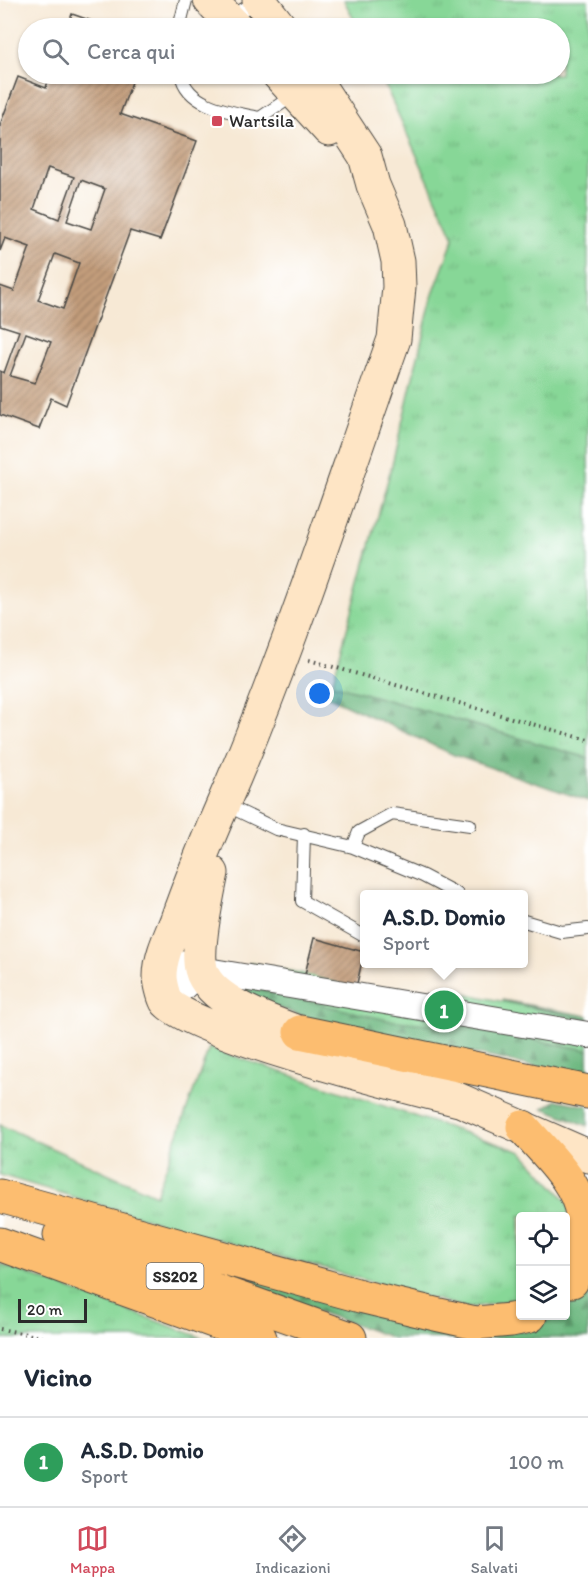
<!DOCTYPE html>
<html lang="it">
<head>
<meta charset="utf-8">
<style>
	:root { --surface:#fff; --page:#f6f6f7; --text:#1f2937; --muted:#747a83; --line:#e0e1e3; --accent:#d1495b }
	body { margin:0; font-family:Itim,sans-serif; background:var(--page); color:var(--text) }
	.controls { position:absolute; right:18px; bottom:18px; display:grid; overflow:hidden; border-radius:6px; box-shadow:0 2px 4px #0004 }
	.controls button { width:54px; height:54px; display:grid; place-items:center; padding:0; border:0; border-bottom:2px solid var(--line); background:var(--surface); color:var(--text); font:30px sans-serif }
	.scale { position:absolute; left:18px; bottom:15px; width:69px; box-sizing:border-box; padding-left:6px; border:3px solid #2b2b2b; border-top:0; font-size:16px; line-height:21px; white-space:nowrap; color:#2b2b2b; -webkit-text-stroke:4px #fff; paint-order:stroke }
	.you { position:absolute; left:320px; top:694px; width:21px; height:21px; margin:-15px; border:4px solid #fff; border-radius:50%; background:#1a73e8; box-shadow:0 0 0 9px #1a73e833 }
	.badge { display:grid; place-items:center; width:39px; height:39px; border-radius:50%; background:var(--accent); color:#fff; font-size:20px; font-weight:700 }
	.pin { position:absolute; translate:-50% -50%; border:3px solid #fff; box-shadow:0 2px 6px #0006 }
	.popup { position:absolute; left:360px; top:890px; width:168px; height:78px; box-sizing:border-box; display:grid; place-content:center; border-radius:6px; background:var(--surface); filter:drop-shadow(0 2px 4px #0005); font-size:20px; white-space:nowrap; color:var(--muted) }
	.popup b { font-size:22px; color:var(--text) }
	.popup::after { content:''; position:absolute; left:50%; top:100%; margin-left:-12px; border:12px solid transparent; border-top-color:var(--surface) }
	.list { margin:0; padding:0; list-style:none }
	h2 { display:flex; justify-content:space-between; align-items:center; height:78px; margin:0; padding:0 24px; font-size:26px }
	h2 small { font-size:20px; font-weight:400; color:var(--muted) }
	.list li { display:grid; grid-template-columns:39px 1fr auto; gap:18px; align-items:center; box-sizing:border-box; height:90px; padding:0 24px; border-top:2px solid var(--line) }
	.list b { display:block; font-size:22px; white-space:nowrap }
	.list p { margin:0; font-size:20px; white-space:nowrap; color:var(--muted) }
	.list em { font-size:20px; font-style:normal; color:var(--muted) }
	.icon { flex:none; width:33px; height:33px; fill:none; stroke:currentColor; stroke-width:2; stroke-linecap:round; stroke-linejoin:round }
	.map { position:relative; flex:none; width:588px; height:1338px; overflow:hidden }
	.search { position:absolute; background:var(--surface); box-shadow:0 2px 4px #0004; left:18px; right:18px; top:18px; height:66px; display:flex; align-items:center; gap:15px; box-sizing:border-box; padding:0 21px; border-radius:33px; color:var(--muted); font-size:22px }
	.sheet { height:168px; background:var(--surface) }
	nav { display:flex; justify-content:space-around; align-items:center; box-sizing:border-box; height:84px; border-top:2px solid var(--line); background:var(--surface); font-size:16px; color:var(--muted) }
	nav a { display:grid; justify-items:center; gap:3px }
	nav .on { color:var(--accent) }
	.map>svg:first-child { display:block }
	.grass { fill:url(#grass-tufts); stroke:#598161; stroke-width:1.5 }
	.forest { fill:url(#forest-firs); stroke:#4c7256; stroke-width:1.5 }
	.garden { fill:#87d797; stroke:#598161; stroke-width:1.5 }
	.building { fill:url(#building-hatch); fill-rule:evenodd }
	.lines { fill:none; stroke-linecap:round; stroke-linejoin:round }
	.lane-casing { stroke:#4a4844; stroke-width:14 }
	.street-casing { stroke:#4a4844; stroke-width:28 }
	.secondary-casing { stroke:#4a4844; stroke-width:35 }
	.highway-casing { stroke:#4a4844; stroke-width:35 }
	.path { stroke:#4a4844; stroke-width:4; stroke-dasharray:1.5 4.5; stroke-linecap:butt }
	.lane { stroke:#fff; stroke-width:12 }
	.street { stroke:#fff; stroke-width:26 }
	.secondary { stroke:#fee5c5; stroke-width:33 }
	.highway { stroke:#fcbd6f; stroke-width:33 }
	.poi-dot { fill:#d1495b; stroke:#fff; stroke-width:2 }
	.labels { text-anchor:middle; stroke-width:4.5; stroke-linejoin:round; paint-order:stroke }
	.shield { fill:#fff; stroke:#6b6b6b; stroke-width:1.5 }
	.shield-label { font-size:16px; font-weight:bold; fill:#2b2b2b }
	.poi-label { font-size:18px; fill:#2b2b2b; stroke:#fff; text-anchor:start }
</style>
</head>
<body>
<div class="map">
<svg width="588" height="1338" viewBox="0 0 588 1338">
	<defs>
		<pattern id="grass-tufts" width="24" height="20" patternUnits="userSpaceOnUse" patternTransform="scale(1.5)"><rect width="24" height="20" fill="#87d797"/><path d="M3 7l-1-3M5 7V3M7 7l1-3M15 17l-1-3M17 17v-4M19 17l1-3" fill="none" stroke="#75b982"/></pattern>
		<pattern id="forest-firs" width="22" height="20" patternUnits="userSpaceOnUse" patternTransform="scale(1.5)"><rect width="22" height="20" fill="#6db880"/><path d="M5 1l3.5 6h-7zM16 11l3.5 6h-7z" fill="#5a9669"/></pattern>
		<pattern id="building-hatch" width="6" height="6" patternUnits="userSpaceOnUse" patternTransform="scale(1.5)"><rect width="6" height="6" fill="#c39d7b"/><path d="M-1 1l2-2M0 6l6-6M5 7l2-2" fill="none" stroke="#9f8065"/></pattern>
	</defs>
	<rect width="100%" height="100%" fill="#fff"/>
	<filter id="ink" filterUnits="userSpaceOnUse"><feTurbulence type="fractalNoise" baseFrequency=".0167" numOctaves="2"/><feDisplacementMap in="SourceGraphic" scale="12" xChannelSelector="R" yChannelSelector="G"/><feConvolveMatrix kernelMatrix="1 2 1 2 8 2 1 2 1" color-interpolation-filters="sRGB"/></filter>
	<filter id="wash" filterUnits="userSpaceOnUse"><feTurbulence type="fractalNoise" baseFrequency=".008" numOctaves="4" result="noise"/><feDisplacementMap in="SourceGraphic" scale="24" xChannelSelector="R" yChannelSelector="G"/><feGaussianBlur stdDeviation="1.35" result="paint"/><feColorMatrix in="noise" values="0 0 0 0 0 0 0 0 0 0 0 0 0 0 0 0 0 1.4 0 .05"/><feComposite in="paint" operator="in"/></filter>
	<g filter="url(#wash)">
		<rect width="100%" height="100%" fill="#f7e9d5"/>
		<path class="grass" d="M344,0h244v758l-256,-74 61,-223 39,-164 22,-59 -74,-164h180v-46h-202z
			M209,1048l313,104 47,51 -3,58v-45h-46v83l-53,9 -266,-73 -201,-60v-50l156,70z
			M0,1264l203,74h-203z"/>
		<path class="forest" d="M332,684l256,74v43l-134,-46 -127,-59z
			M248,987l139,33 93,9 108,21v28l-273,-58 -80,-26z
			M502,1000l86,16v4z
			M557,1100l31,6v20l-45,-18z
			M195,1265l331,67 30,-16h10v-5l22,-27v54h-195l-97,-34z"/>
		<path class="garden" d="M250,963l55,11 51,14 107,5 125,27v30l-108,-21 -93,-9 -139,-33 -13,7z"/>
		<g id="blocks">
			<path class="building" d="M72,14l40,14h-45z
				M50,74h85l-15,40 77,27 -37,99 -30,-9 -64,174 -15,-7 -12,31 -39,-14v-44l4,2 15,-42 -19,-6v-39l14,5 16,-44 -25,-9 -5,13v-126l18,-48 28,11zM48,168l26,9 -15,42 -25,-10zM81,180l24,9 -14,40 -24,-8zM55,254l24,9 -16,46 -25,-9zM26,333l25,9 -16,41 -25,-7z
				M314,938l50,14 -8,36 -51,-14z"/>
		</g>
	</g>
	<g filter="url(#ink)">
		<use href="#blocks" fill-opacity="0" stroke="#4a4844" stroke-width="1.5"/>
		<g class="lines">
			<g class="lane-casing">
				<path id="lane" d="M152,27l6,1
					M179,28l7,-28
					M208,28l51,-27
					M181,74c6,33 51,38 79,44l22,-15 8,-14
					M224,804l52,25 77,18 70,29 34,18
					M304,834l-2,67 62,35
					M353,847l6,-15 33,-18 78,11
					M524,921l37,11 27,-3"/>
			</g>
			<g class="street-casing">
				<path id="street" d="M163,958l38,12 387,65
					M167,1002l34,-32"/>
			</g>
			<g class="secondary-casing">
				<path id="secondary" d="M210,0l27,28
					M259,0l22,28
					M278,74l51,56
					M311,74l54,82 8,29 17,40 8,36 1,26 -5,52c-55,155 -105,314 -171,465 -17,39 -33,78 -47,118 -7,17 -16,36 -16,54 0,6 3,19 6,25 18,30 249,88 293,99
					M212,873c-5,24 -16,74 -11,96 9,38 92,60 124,73
					M439,1091l149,65"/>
			</g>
			<g class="highway-casing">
				<path id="highway" d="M300,1032l288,60
					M523,1127c21,25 56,55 59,89 2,22 -6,44 -10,65
					M0,1196l364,101 71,17 41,9 35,-3 19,-4
					M60,1235l290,103
					M0,1244l260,94"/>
			</g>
			<path class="path" d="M309,660l279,80
				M0,1329l47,9"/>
			<use href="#lane" class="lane"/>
			<use href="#street" class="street"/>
			<use href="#secondary" class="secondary"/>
			<use href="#highway" class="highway"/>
		</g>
	</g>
	<rect class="poi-dot" x="211" y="115" width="12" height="12" rx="3"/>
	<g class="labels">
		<rect class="shield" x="146.5" y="1263" width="57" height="26" rx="4.5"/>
		<g class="shield-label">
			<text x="175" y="1282">SS202</text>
		</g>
		<g class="poi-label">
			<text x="229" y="127">Wartsila</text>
		</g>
	</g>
</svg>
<div class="controls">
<button><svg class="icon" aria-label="locate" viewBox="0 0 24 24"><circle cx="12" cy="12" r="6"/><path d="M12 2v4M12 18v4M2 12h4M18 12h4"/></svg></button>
<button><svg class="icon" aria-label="layers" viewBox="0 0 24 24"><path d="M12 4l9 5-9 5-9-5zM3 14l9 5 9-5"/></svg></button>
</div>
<div class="scale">20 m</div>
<div class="you"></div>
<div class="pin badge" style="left:444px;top:1010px;background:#2e9e5b">1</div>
<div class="popup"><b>A.S.D. Domio</b>Sport</div>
<div class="search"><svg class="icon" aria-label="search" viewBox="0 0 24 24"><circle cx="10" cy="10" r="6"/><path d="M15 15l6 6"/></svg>Cerca qui</div>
</div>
<section class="sheet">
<h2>Vicino<small></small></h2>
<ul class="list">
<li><span class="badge" style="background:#2e9e5b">1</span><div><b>A.S.D. Domio</b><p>Sport</p></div><em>100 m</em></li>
</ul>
</section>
<nav>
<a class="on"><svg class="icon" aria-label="map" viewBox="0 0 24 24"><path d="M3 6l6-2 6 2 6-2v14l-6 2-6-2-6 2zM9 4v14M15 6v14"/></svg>Mappa</a>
<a><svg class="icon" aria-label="directions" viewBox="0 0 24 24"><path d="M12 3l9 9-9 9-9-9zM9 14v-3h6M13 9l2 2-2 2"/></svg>Indicazioni</a>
<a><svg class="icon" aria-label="saved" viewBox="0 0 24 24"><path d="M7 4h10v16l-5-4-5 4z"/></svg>Salvati</a>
</nav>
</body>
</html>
